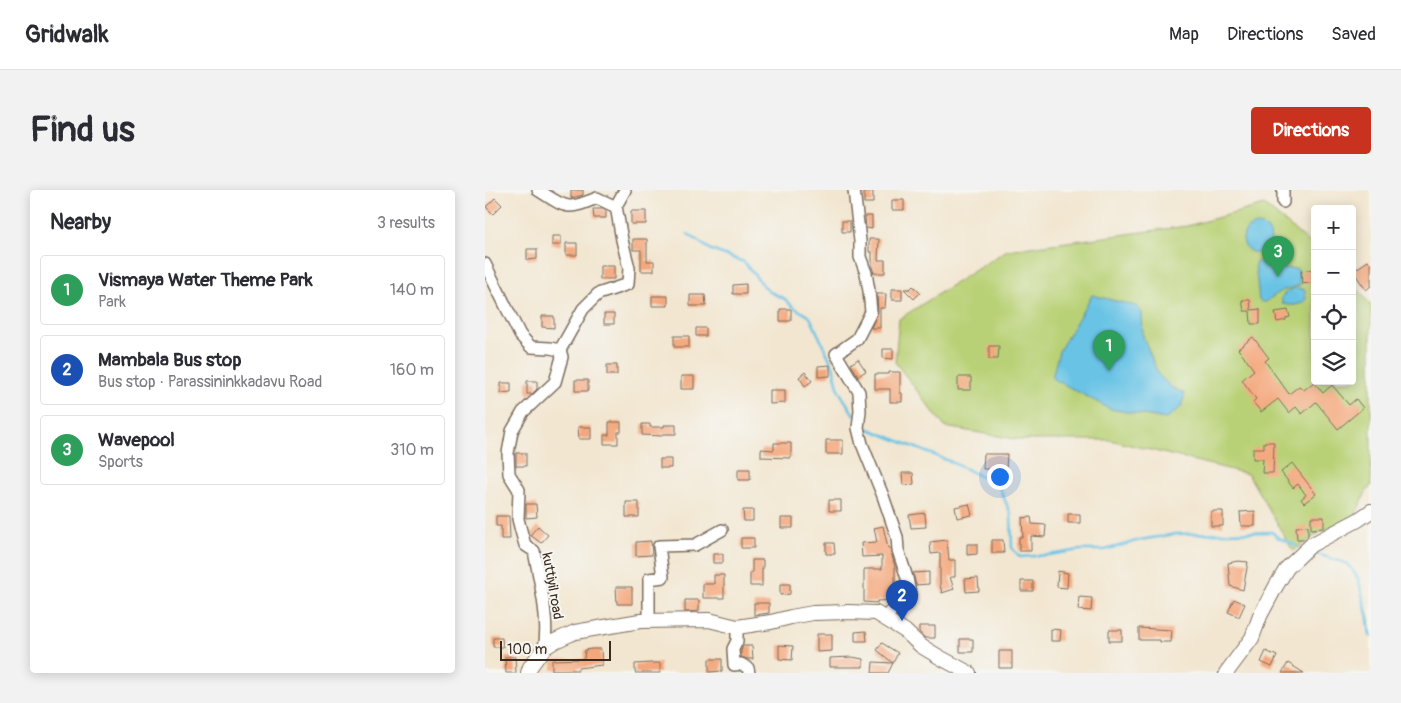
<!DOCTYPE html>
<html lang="en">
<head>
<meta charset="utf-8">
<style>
	:root { --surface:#fff; --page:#f2f2f3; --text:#2b2b33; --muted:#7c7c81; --line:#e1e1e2; --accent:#c8321e }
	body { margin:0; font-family:Pangolin,sans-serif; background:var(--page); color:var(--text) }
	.controls { position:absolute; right:15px; top:15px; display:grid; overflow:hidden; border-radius:5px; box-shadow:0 2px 12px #0003 }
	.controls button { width:45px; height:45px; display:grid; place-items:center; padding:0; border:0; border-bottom:1px solid var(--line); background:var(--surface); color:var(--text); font:25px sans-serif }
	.scale { position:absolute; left:15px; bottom:12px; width:111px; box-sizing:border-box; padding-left:5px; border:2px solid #3b2a1e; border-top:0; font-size:14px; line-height:18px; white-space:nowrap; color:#3b2a1e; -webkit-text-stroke:4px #f6f6f2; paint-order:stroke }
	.you { position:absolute; left:514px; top:286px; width:18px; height:18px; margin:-12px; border:4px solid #fff; border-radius:50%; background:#1a73e8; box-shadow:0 0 0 8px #1a73e833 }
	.badge { display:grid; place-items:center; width:32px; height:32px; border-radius:50%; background:var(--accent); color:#fff; font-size:16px; font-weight:700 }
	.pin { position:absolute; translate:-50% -41px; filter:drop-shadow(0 1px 2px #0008) }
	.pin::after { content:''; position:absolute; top:26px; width:18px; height:15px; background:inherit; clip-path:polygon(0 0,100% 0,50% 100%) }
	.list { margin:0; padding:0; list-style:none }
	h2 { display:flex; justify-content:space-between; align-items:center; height:65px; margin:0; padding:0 20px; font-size:21px }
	h2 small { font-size:16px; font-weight:400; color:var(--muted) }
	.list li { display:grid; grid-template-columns:32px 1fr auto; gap:15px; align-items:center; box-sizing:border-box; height:70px; margin:0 10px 10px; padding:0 10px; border:1px solid var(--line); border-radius:5px }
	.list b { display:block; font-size:19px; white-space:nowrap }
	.list p { margin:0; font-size:16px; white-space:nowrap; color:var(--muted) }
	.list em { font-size:16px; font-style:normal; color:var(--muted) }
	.icon { flex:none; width:28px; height:28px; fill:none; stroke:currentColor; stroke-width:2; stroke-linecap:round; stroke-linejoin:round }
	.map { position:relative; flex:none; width:886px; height:483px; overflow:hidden; border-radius:5px }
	header { display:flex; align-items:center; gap:30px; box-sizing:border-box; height:70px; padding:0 25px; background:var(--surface); border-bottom:1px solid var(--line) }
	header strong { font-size:24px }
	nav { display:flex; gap:28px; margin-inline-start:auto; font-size:18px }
	.intro { display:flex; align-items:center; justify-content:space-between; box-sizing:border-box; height:120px; padding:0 30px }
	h1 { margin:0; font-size:35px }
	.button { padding:12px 22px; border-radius:5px; background:var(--accent); color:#fff; font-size:18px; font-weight:700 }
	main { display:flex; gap:30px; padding:0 30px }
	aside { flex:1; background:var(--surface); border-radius:5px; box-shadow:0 2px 12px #0003 }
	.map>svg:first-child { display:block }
	.green { fill:#b9d176; stroke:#7a7e4a }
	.water { fill:#68c3e5; stroke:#527682 }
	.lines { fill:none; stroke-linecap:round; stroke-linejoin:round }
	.stream { stroke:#68c3e5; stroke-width:2.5 }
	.building { fill:#f4a77c }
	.minor-casing { stroke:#7b6c5c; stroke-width:14 }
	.major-casing { stroke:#7b6c5c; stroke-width:16 }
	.minor { stroke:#fff; stroke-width:11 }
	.major { stroke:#fff; stroke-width:14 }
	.labels { text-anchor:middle; stroke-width:4; stroke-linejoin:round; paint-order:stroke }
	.street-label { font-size:14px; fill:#3b2a1e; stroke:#f6f6f2 }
</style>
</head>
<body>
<header>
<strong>Gridwalk</strong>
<nav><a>Map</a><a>Directions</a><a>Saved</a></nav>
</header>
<div class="intro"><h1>Find us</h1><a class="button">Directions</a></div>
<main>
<aside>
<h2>Nearby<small>3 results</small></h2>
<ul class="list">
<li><span class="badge" style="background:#2e9e5b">1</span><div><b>Vismaya Water Theme Park</b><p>Park</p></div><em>140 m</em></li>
<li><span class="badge" style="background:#1a4fb4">2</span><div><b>Mambala Bus stop</b><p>Bus stop · Parassininkkadavu Road</p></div><em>160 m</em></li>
<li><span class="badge" style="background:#2e9e5b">3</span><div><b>Wavepool</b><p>Sports</p></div><em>310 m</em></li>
</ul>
</aside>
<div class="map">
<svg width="886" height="483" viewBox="0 0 886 483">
	<rect width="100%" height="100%" fill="#f6f6f2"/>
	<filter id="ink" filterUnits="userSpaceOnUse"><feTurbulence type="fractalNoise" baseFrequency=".02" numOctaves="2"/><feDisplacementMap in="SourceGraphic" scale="10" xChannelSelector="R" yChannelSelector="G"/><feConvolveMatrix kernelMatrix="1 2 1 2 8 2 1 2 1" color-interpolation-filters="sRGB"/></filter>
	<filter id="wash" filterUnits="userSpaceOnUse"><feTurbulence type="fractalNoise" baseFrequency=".0096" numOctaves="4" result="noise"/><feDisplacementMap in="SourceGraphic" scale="20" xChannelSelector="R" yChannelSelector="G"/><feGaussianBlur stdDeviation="1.12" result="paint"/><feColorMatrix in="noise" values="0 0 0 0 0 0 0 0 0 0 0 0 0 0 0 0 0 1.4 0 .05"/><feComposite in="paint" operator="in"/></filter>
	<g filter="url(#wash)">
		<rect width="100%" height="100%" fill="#f2e6d0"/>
		<path class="green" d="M779,15l51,42v134h37v-100l19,25v180l-5,6 -10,22 -5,5 -29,12 -29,20 -45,-77 -138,-34h-89l-76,-13 -50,-65 4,-43 108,-69 180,-24z"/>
		<path class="water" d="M758 49a14 14 0 1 1 28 0a14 14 0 1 1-28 0Z
			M772,71l17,6 24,2 2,16 -21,7 -13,10h-4l-3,-2 -4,-37z
			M812,98l8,2 1,9c-5,7 -14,7 -23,5 -5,-10 6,-14 14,-16z
			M607,105l44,11 6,6 1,24 15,38 13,13 14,7 -4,13 -15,12 -56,-10 -58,-31 7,-27z"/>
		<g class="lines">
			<path class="stream" d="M203,44l23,16 33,12 24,29 17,8 7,7 18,11 23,49 6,25 15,24
				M379,237l85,34 27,13 23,13 12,27 1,34 8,9 29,-2 31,-5h25l35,-10 36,-6 96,-2 5,5 20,9
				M826,362l37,12 10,14 10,40 2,17 1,1"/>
		</g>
		<g id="blocks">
			<path class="building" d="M86,0h12v5l-12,3z
				M379,1h9v12h-9z
				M10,8l7,7 -9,9 -7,-7z
				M407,10h12v10h-12z
				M108,19h10l3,2v7h-12z
				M146,21h15v13h-15z
				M380,26h7v13l-6,-1z
				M357,31h8v11h-8z
				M67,46h9v9h-9z
				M148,49h14v22h7v10h-13v-21h-8z
				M384,49h10l-1,21h7v13h-11l-2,-6v-15h-3z
				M81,53h11v12h-11z
				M42,59h10v10l-10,1z
				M883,71l3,4v21l-5,4 -13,-19z
				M115,76h14v13h-14z
				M830,79v13l-13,2 -1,-13z
				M261,94v10h-13v-9z
				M428,96l7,7 -6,6 -10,-10h6z
				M407,99h10v11h-10z
				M392,104h9l-1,14h-5v20h-9l7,-16z
				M205,105h15l1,11h-16z
				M167,106h16v10h-16z
				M757,110h8l1,10 9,-1v15h-9l-1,-13h-6z
				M295,119h11v12h-11z
				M803,120l2,7 -4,1v2l-9,2 -2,-10z
				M119,124h10v10h-10z
				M57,126h12v12l-12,-1z
				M211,138h10v8h-10z
				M189,146h15v11h-15z
				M768,147l16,21 -4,3 24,33 10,-8 5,4 10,-8 9,11 9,-8 17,20 7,-6 7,9 -25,21 -22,-27 -14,12 -6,-7 -7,6 -11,-14 -17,13 -8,-10 3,-3 -14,-19 12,-10 -16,-21z
				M504,156h10l-1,13h-9z
				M398,159h10v10l-10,-1z
				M373,169l8,12 -8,5 -7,-12z
				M122,175h10v10h-10z
				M345,175v11l-12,1v-11z
				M320,182l7,9 -7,5 -6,-9z
				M404,182h11v21h2v9h-12v-13h-15v-15h14z
				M196,186h13v13h-13z
				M473,187h13v13h-13z
				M90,190h13v11h-13z
				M42,191h10v8l-5,5h-5z
				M16,193h10v9l-10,1z
				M285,200h15v13l-15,1z
				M124,232h12v10h-3v12h-14v-9h5z
				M157,234h8v3h14v-2h12v9h-14v2l-20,-1z
				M93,237h13v12h-12z
				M341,250h17v14h-17z
				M779,252h10l-1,31h-11l1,-14h-10v-11h11z
				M289,253h17v15l-30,-1v-8l13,1z
				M31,263h10v13h-10z
				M499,264h23l-1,15h-23z
				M175,269h11v9h-11z
				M807,273l24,31 -12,9 -3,-4 5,-4 -8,-11 -5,4 -12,-16z
				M253,279h12v11h-12z
				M417,283h11l1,11 -11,1z
				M344,310h12v11h-12z
				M141,312h13v15h-13z
				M41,314h10l1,13 -11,1z
				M484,314l3,11 -15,3 -2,-11z
				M258,320h10v11h-9z
				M726,321h12v15h-12z
				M770,321v15h-14l-1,-14z
				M440,323l1,14 -15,1 -2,-13z
				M583,324h12v9h-12z
				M11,326h13l1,23h-9v-13h-5z
				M546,327l1,7 14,1 -1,12 -14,-1v15h-12v-14h4l-1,-19z
				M826,327h13v11l-13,1z
				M296,328h12v10h-12z
				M53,336l10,9 -7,8 -11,-8z
				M398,336l5,22h2l5,19v24l7,-1v3l-8,7 -17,1v2l-13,-1v-33h18v-13l-20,1 -1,-14 16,-1 -3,-14z
				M823,336v10l-3,3h-8l-1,-12z
				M256,348h13v10h-13z
				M462,350l2,20h6v17h-5l4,12 -12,4 -2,-8v-32l-9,1 -1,-12z
				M507,350h11l1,13h-12z
				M166,351l1,14 -16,1v-14z
				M341,353h8l1,11h-9z
				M482,354h10v10l-10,1z
				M228,364h10v9h-10z
				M267,370h11v9h-1v17h-12v-13h2z
				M753,371l10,1 -5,28 -13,-4 -2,-23z
				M573,381l10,2 -1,15 -10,-1z
				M444,382v12l-13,1 -3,-12z
				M229,385h10v23h-21v-14h11z
				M493,388l1,13 -13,1 -1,-13z
				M536,391h12v10h-12z
				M295,394h10v10l-10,1z
				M131,397h16v17h-15z
				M594,407l13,1 -1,13 -13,-1z
				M749,409l11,5 -6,13 -11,-5z
				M200,410h14v11l-14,1z
				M269,413h15v10l-15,2z
				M434,436h16v12h-10l-6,-6z
				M654,438l33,2 -1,12h-11v-2h-21z
				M566,439l10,1 -1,11h-9z
				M624,440h13v11h-13z
				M381,441l1,10h-12v-9z
				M332,444h15v17l-15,1z
				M8,448h9l1,9h-10z
				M475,449h13v13h-13z
				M397,453l16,10 -5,10 -16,-13z
				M294,455l14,1 -1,14 -13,-1z
				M258,456h9l1,13h-5l-7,-2v-6z
				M107,459h9l1,16 -24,3v2h-26v-10l32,-1 1,-9z
				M514,461h13v17h-13z
				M781,461l11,5 -5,11 -11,-5z
				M20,467h10l1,16h-10z
				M367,467l11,2v8h-33v-9z
				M224,469h13v12l-13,1z
				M388,472l20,1 -5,10h-16z
				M166,473h9v10h-25v-9z
				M803,473l16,10h-22z"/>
		</g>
	</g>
	<g filter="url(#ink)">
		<use href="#blocks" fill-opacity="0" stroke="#7b6c5c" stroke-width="1"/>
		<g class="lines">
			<g class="minor-casing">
				<path id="minor" d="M53,0c29,18 27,21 59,8l19,9
					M369,0l6,51v16l6,16 3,18 2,21 -14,27 -21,15 23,38 1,19 -2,17 4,16 21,52 14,41 1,13 9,28 3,15 -2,6 -24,18
					M798,12v-12
					M0,74l35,71 11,12 19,1 10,2 2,7 -7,25 -32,30 -11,19 -4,22 1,21 10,16 -1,29 2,8 5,18 9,6c5,27 16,70 10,97
					M75,160l23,-41 15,-15 30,-10 1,-16 -7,-28 -6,-34 9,-16
					M155,431l9,-4v-38l14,-2 -4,-31 36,-1 27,-15
					M252,437v14l-4,8 1,16 7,-1 7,4 1,5"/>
			</g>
			<g class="major-casing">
				<path id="major" d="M43,483l2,-6 14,-19 11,-7 20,-9 65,-11 69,-1 28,7 34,-5 20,-5 22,-4 35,-1 28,1 29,18 16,15 20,12 28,15
					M741,483l26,-35 8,-22 16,-30 11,-18 24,-23 47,-25 13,-9"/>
			</g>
			<use href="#minor" class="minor"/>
			<use href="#major" class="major"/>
		</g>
	</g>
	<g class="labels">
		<g class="street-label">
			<text transform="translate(68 396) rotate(80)" y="5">kuttiyil road</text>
		</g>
	</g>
</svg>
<div class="controls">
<button>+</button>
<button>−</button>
<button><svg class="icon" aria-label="locate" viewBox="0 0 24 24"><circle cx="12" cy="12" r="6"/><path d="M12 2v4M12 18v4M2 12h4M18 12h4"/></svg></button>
<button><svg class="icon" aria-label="layers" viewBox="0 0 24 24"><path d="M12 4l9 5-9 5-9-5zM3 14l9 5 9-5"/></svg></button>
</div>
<div class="scale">100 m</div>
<div class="you"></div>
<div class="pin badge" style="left:624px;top:181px;background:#2e9e5b">1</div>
<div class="pin badge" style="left:417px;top:431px;background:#1a4fb4">2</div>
<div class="pin badge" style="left:793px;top:87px;background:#2e9e5b">3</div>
</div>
</main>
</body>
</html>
